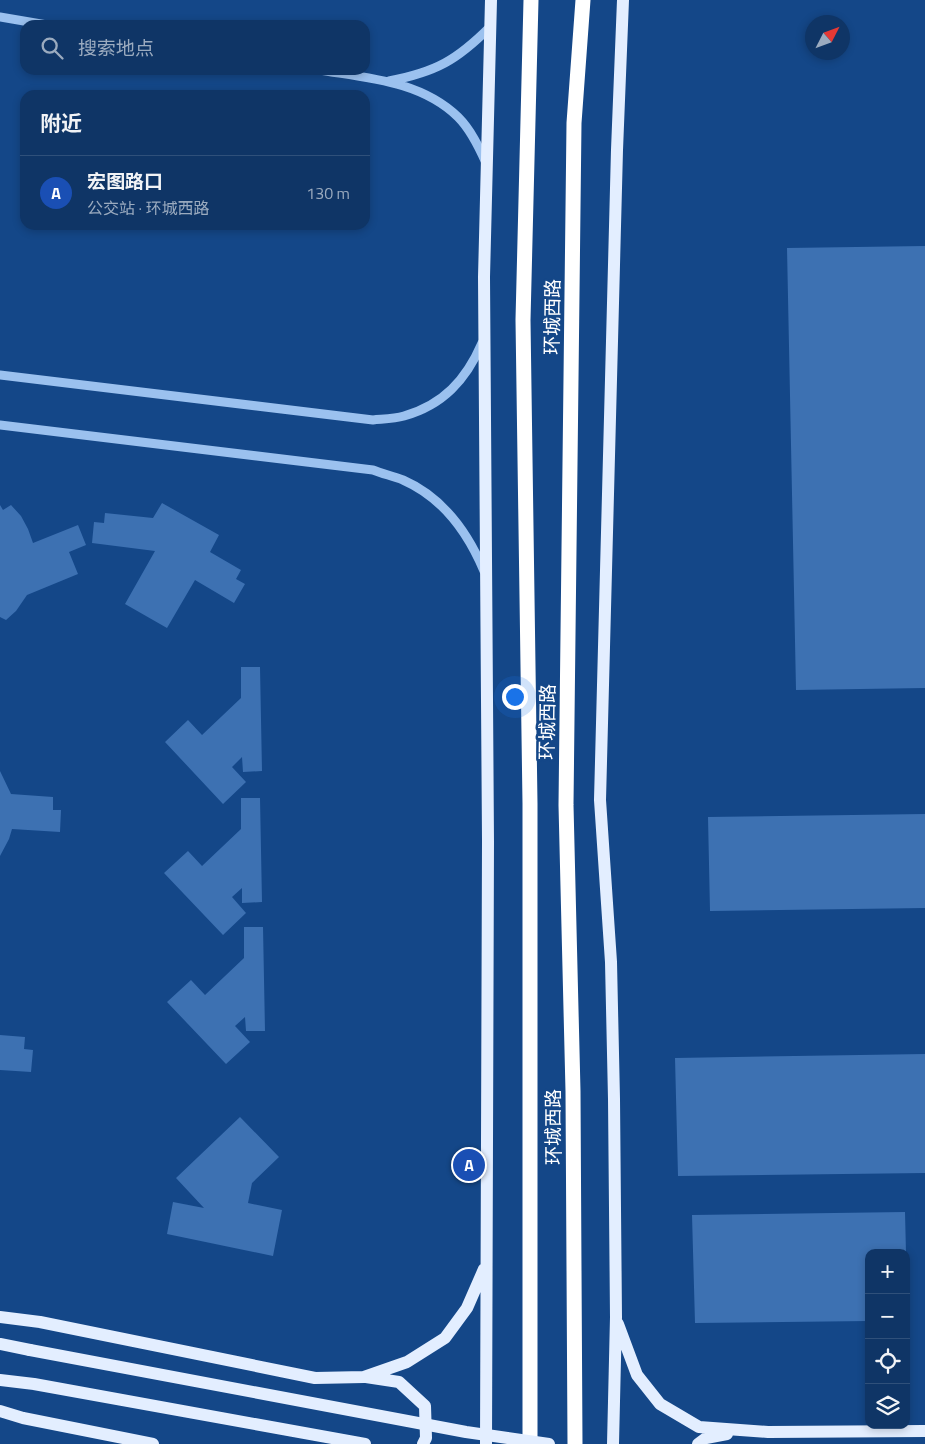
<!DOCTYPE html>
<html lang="zh">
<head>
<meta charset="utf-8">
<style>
	:root { --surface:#0f3566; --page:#183d6c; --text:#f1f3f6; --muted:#9babbf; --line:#2f507a; --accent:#90b9f0 }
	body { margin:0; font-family:"Titillium Web","Noto Sans SC",sans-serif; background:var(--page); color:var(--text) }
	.controls { position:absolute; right:15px; bottom:15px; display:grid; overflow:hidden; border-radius:10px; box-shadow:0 2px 8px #0003 }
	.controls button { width:45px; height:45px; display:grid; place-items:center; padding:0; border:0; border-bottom:1px solid var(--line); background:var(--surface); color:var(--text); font:25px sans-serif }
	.compass { position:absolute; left:805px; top:15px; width:45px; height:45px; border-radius:50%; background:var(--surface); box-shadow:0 2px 8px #0003; rotate:48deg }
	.you { position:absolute; left:514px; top:696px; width:18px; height:18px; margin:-12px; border:4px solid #fff; border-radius:50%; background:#1a73e8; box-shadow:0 0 0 8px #1a73e833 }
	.badge { display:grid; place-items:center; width:32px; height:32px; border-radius:50%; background:var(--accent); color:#fff; font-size:16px; font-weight:700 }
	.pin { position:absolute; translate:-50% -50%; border:2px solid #fff; box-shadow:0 1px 5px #0006 }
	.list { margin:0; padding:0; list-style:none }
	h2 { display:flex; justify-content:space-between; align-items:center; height:65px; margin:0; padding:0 20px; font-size:21px }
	h2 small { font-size:16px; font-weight:400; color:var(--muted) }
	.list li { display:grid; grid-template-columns:32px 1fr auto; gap:15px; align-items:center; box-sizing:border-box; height:75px; padding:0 20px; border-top:1px solid var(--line) }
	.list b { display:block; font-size:19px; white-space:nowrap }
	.list p { margin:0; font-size:16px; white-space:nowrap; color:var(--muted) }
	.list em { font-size:16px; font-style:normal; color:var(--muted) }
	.icon { flex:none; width:28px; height:28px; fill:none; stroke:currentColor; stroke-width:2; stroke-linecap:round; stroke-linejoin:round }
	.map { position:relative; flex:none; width:925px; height:1444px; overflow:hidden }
	.search { position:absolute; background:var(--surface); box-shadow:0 2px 8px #0003; left:20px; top:20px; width:350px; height:55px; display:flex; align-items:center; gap:12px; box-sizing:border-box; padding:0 18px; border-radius:15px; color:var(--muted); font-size:19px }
	.panel { position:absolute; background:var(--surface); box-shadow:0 2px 8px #0003; left:20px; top:90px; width:350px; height:140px; border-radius:15px }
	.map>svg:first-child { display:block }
	.building { fill:#3d71b2 }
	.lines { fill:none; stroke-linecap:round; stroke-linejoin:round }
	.minor { stroke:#9bc1ef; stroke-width:9 }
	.major { stroke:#e3eeff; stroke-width:12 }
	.highway { stroke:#fff; stroke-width:15 }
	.major-bridge { stroke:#e3eeff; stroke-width:12 }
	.labels { text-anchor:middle; stroke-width:5; stroke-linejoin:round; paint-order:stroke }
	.street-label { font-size:19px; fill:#fff; stroke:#144788 }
</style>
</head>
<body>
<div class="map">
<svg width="925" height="1444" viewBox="0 0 925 1444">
	<rect width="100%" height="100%" fill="#144788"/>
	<path class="building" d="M925,246v442l-129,2 -9,-442z
		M162,503l57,32 -9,17 31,18 -5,9 9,5 -11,19 -39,-23 -28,48 -42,-24 30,-53 -63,-8 2,-21 10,1 1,-10 48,5z
		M0,505l3,5 8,-5 10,11 7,13 5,14 45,-18 8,20 -17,7 9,22 -51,21 -11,16 -10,9 -6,-3z
		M241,667h19l2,104 -19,1 -1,-15 -10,10 14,15 -23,22 -58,-62 23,-22 14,15 39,-37z
		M0,771l11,23 42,3v13h8l-1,22 -48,-3 -3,10 -9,17z
		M241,798h19l2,104 -20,1v-15l-10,9 14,16 -23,22 -59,-62 24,-22 14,15 39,-37z
		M925,814v94l-215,3 -2,-94z
		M244,927h19l2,104h-19l-1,-14 -10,9 15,16 -24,22 -59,-62 24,-22 14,15 39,-37z
		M0,1035l25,2 -1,12 9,1 -2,22 -31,-2z
		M925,1054v119l-247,3 -3,-118z
		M240,1117l39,40 -27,26 -4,20 34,7 -9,46 -106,-22 6,-32 31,6 -28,-30z
		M905,1212l1,41h-37v68l-174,2 -3,-108z"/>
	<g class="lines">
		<path class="minor" d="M0,17l47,8
			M319,70c49,8 102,11 139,47 13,13 21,30 28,46
			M389,81c47,-9 68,-21 101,-54
			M0,375l373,45c10,-1 21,-1 31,-4 39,-11 62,-36 78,-73
			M0,425l373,45c10,4 20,6 30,10 39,17 65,53 81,91"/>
		<path class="major" d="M0,1317l40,5 275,56 49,-1 43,-15 38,-24 22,-30 17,-39
			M618,1324l19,51 23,29 39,23 69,5 157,-1
			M0,1344l30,6
			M366,1377l33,5 26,24 1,32 -3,6
			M0,1380l34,4 331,60
			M0,1411l23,7 130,26
			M486,1444l2,-603 -4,-564 7,-277
			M613,1444l3,-127 -2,-218 -3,-137 -11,-162 17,-650 6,-150
			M698,1444l8,-6 21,-4"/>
		<path class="highway" d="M530,1444v-640l-7,-484 8,-320
			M575,1444l-2,-353 -7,-286 8,-682 9,-123"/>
		<path class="major-bridge" d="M30,1350l436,82 83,12"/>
	</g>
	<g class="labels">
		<g class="street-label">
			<text transform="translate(552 317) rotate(-89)" y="7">环城西路</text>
			<text transform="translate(547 722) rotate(-89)" y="7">环城西路</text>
			<text transform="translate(553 1127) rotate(-90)" y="7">环城西路</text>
		</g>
	</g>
</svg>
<div class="controls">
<button>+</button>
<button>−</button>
<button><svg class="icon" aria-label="locate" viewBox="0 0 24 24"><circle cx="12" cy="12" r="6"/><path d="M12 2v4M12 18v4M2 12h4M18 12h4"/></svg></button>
<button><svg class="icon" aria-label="layers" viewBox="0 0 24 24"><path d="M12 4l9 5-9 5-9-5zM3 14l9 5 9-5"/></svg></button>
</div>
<svg class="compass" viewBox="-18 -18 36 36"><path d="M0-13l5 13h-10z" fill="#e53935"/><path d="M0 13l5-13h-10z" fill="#9babbf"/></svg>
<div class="you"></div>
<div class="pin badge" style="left:469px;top:1165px;background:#1a4fb4">A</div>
<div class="search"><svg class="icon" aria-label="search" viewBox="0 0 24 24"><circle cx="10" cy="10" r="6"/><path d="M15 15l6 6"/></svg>搜索地点</div>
<section class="panel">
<h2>附近<small></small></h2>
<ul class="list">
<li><span class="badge" style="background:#1a4fb4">A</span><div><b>宏图路口</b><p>公交站 · 环城西路</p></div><em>130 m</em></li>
</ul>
</section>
</div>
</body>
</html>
